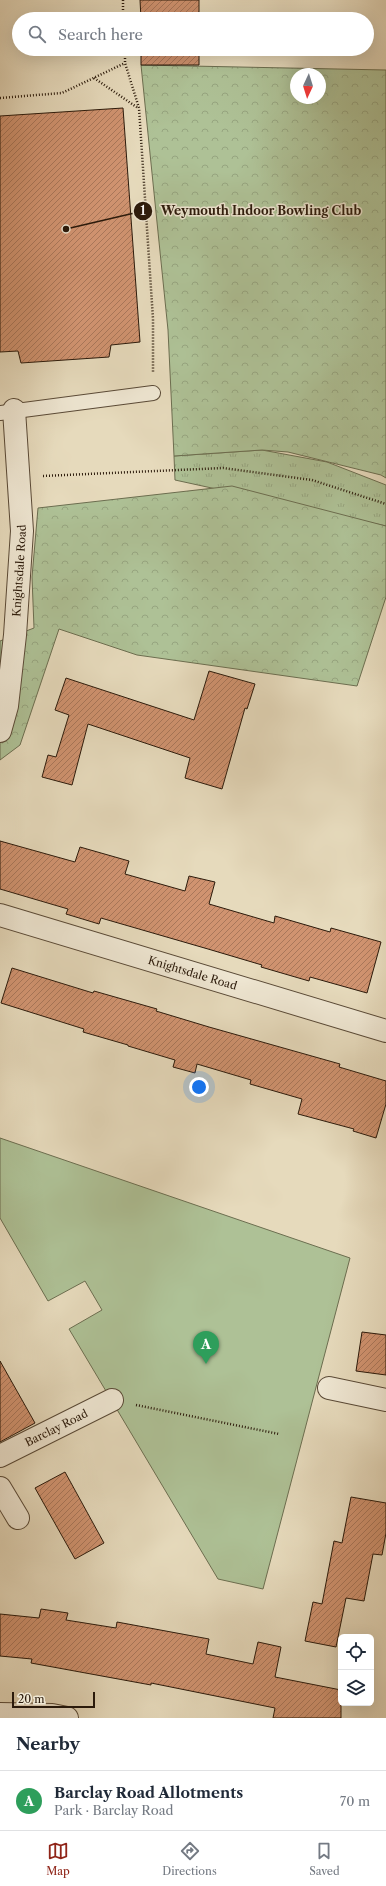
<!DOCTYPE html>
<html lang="en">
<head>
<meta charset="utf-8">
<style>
	:root { --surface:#fff; --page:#f6f6f7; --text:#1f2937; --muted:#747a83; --line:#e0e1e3; --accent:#8f2418 }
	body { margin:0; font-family:"Libre Caslon Text",serif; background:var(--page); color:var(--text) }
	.controls { position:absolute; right:12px; bottom:12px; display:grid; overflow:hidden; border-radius:6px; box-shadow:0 4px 16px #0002 }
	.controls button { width:36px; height:36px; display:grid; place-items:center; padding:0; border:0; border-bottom:1px solid var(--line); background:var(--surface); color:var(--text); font:20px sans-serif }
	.compass { position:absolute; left:290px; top:68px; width:36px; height:36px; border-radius:50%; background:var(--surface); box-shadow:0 4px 16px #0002; rotate:184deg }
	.scale { position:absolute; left:12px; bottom:10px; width:83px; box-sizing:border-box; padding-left:4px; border:2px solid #2b1a0b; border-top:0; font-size:11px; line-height:14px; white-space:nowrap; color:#2b1a0b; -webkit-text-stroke:3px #efe7d3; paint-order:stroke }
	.you { position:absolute; left:199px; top:1087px; width:14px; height:14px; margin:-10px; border:3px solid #fff; border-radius:50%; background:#1a73e8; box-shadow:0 0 0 6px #1a73e833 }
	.badge { display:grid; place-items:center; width:26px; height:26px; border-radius:50%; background:var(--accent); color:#fff; font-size:13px; font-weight:700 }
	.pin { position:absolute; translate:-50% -33px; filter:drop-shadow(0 1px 2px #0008) }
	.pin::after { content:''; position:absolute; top:21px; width:14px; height:12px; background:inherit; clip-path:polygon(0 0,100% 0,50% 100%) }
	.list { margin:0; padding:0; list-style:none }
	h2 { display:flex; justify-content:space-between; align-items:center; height:52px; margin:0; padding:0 16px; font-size:17px }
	h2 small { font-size:13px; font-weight:400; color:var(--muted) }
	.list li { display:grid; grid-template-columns:26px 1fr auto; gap:12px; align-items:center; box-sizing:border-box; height:60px; padding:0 16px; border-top:1px solid var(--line) }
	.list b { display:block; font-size:15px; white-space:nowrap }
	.list p { margin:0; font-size:13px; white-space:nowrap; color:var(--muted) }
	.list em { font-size:13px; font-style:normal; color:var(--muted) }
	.icon { flex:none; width:22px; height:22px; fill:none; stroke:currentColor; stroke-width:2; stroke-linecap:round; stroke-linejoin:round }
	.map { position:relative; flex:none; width:386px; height:1718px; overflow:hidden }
	.search { position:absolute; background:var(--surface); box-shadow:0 4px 16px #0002; left:12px; right:12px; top:12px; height:44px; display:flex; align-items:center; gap:10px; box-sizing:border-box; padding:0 14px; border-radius:22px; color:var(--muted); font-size:15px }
	.sheet { height:112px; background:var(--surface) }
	nav { display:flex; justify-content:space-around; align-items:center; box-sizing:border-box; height:56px; border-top:1px solid var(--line); background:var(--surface); font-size:11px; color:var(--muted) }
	nav a { display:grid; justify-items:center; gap:2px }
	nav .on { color:var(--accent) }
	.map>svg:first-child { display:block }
	.grass { fill:url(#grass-tufts); stroke:#6c6e50 }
	.forest { fill:url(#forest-crowns); stroke:#6c6e50; fill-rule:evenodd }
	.garden { fill:#aec196; stroke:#6c6e50 }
	.building { fill:url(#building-hatch); stroke:#2b1a0b }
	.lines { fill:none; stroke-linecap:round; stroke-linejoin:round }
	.lane-casing { stroke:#5a4a37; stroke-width:16 }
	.street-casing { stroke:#5a4a37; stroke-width:24 }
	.path { stroke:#2b1a0b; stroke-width:2.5; stroke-dasharray:1 2; stroke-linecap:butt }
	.lane { stroke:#efe7d3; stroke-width:14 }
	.street { stroke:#efe7d3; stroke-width:22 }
	.labels { text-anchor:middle; stroke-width:3; stroke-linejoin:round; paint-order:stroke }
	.street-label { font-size:11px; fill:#2b1a0b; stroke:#efe7d3 }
	.leader { fill:none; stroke:#2b1a0b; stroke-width:1.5 }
	.callout-dot { fill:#2b1a0b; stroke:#efe7d3; stroke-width:1.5 }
	.mark-label { font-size:12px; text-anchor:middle; font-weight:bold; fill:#fff }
	.callout-label { font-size:12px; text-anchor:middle; font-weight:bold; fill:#2b1a0b; stroke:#efe7d3; stroke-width:3; stroke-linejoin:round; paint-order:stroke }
</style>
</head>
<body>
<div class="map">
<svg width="386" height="1718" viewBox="0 0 386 1718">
	<defs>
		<pattern id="grass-tufts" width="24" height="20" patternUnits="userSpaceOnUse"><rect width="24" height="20" fill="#aec196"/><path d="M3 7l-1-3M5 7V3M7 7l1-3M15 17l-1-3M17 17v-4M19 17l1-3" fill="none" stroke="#96a580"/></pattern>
		<pattern id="forest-crowns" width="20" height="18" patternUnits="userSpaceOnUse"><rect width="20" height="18" fill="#aec196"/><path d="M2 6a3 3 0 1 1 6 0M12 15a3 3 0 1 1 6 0" fill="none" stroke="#96a580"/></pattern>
		<pattern id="building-hatch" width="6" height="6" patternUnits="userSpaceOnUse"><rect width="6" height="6" fill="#d09370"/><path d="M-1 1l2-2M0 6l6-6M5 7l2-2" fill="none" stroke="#a9775a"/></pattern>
	</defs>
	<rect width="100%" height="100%" fill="#e6dabc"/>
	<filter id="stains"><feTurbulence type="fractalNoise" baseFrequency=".005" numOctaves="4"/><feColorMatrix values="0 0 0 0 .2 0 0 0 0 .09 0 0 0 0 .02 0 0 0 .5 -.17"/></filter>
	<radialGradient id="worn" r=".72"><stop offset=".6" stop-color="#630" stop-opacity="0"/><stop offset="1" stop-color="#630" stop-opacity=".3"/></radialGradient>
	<path class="grass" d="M262,450l65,12 59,23v41l-211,-46 -1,-24z"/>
	<path class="forest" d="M141,65l245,5v408l-5,-3 -93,-23 -26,-2 -88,6 -6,-126zM296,74h24v24h-24z
		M232,486l154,40v71l-29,89 -220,-31 -78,-26 -39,116 -20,15v-119l34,-13 -2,-51 6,-69z"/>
	<path class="garden" d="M0,1138l350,120 -87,331 -45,-10 -149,-250 33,-19 -17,-29 -37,20 -48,-83z"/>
	<path class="building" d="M140,0h59v19h-58z
		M141,49h58v16h-58z
		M123,108l17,234 -29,3 -2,12 -88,6 -3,-12 -18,1v-236z
		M209,671l46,13 -8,25 -2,-1 -23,81 -37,-11 5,-20 -102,-34 -16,61 -30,-8 6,-22 8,2 13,-42 -14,-5 11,-32 128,42z
		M0,841l75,21 5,-15 49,14 -4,13 60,17 4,-15 26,6 -6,22 65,19 1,-7 55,16 1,-4 50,14 -14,51 -57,-16 -1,4 -48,-14 1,-2 -54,-16 -107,-31 -2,6 -33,-10 2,-5 -68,-20z
		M12,968l81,25 1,-2 63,18 -1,2 53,16 131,37 -1,3 47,14v23l-10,34 -23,-7 1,-2 -56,-15 4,-15 -52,-15 1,-4 -54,-16 -2,9 -22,-6 2,-7 -47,-14v-1l-45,-13 1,-3 -83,-26z
		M362,1332l24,3v40l-30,-4z
		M0,1361l35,62 -35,19z
		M65,1472l39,71 -29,16 -40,-71z
		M351,1497l35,6v30l-4,22 -9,-1 -9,47 -18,-3 -10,49 -31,-6 8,-39 9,2 12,-63 8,2z
		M41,1609l27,4 -2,7 50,8 1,-6 92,17 -3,15 47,10 5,-22 23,5 -6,30 66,13v28h-68l2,-10 -124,-25v2l-120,-22 1,-4 -32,-3v-42l39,4z"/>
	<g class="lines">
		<g class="lane-casing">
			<path id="lane" d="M0,413l153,-20"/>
		</g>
		<g class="street-casing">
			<g id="street">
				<path id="s1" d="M0,731l7,-25 8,-71 7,-104 -8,-121"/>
				<path id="s2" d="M0,915l386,116"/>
				<path d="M329,1388l57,12"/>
				<path id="s3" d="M0,1456l112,-56"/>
				<path d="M0,1488l18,30"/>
				<path d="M0,1714l52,1 15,3"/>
			</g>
		</g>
		<path class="path" d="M123,0v19
			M125,49v14l14,45 14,211v53
			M94,78l44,30
			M0,98l62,-5 63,-30
			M43,476l180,-8 89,12 74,24
			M136,1405l143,29"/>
		<use href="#lane" class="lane"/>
		<use href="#street" class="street"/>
	</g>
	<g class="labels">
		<g class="street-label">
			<text dy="4" stroke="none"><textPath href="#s1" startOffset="162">Knightsdale Road</textPath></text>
			<text dy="4" stroke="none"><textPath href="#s2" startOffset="201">Knightsdale Road</textPath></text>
			<text dy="4" stroke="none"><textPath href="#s3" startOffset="63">Barclay Road</textPath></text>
		</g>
	</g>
	<path class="leader" d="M66 229L143 211"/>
	<g class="callout-dot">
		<circle cx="66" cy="229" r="4"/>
		<circle cx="143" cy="211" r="10"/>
	</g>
	<g class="mark-label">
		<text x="143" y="215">1</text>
	</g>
	<g class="callout-label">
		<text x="261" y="215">Weymouth Indoor Bowling Club</text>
	</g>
	<rect width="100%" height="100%" filter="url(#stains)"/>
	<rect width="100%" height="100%" fill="url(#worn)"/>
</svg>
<div class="controls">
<button><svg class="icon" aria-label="locate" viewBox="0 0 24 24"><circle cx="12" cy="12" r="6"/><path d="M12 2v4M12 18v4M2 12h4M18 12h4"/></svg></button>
<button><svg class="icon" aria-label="layers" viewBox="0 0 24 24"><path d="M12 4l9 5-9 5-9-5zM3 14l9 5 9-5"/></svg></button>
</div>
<svg class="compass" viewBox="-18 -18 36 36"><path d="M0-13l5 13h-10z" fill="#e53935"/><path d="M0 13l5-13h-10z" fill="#747a83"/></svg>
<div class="scale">20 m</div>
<div class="you"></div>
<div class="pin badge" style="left:206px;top:1364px;background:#2e9e5b">A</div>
<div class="search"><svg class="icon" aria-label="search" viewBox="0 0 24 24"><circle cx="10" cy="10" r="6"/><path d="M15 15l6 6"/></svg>Search here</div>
</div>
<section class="sheet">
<h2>Nearby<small></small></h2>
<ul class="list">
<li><span class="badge" style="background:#2e9e5b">A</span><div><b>Barclay Road Allotments</b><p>Park · Barclay Road</p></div><em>70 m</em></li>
</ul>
</section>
<nav>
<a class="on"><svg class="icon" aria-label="map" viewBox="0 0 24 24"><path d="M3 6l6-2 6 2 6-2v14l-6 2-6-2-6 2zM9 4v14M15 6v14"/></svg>Map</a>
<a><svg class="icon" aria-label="directions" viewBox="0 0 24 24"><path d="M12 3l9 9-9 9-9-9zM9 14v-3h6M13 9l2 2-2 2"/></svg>Directions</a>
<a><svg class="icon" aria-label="saved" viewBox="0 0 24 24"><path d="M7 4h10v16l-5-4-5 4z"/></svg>Saved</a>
</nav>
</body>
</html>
